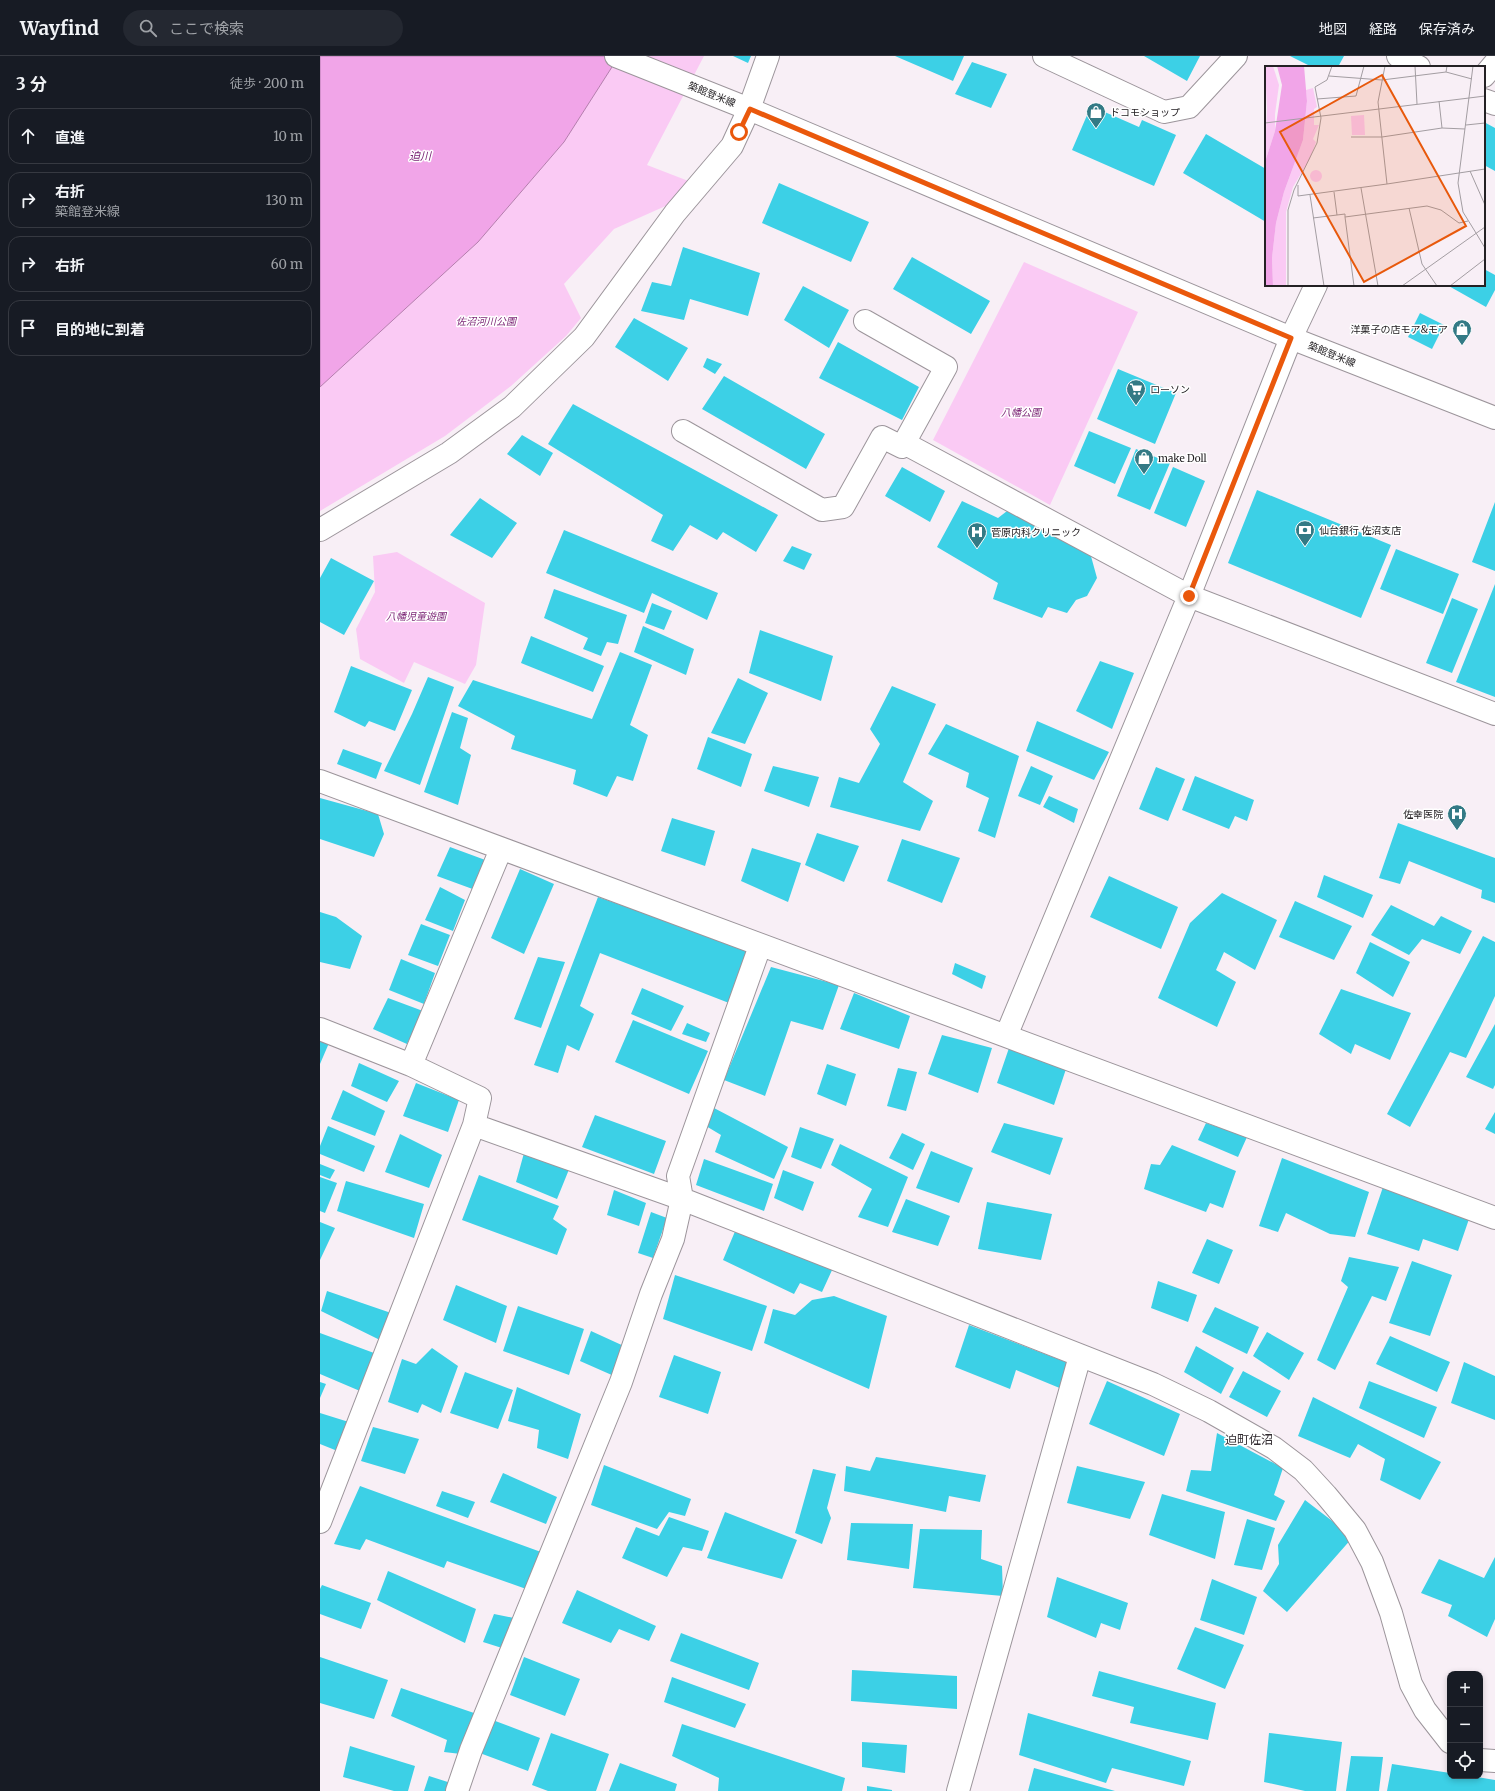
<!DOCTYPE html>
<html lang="ja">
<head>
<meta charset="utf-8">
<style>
	:root { --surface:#171b24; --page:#242831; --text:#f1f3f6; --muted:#9ea1a6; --line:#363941 }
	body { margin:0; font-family:Merriweather,"Noto Sans JP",serif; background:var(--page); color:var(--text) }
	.controls { position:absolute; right:12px; bottom:12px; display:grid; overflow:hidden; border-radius:8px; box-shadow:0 2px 6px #0003 }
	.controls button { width:36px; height:36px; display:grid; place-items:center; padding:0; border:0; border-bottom:1px solid var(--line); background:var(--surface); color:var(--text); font:20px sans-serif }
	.stop { position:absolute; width:12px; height:12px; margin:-9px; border:3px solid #ea580c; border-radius:50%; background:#fff }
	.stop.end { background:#ea580c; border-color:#fff; box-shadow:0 1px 4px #0008 }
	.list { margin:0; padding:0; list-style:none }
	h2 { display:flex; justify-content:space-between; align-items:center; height:52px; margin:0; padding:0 16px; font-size:17px }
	h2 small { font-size:13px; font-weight:400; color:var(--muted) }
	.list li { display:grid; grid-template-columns:26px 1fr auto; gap:12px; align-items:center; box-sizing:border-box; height:56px; margin:0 8px 8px; padding:0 8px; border:1px solid var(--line); border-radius:12px }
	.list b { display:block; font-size:15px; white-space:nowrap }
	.list p { margin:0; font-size:13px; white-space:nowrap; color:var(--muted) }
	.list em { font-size:13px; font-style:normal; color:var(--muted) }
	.icon { flex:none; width:22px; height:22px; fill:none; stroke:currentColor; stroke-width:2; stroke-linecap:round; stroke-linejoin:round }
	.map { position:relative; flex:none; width:1175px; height:1735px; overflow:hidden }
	header { display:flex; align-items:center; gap:24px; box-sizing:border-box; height:56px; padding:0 20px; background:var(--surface); border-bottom:1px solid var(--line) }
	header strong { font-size:19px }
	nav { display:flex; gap:22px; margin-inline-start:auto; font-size:14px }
	.search { width:280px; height:36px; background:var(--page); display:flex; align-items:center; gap:10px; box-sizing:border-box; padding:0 14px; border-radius:22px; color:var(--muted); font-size:15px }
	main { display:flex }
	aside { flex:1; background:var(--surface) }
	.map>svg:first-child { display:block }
	.green { fill:#facaf4 }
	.water { fill:#f1a5e8; stroke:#b47dad }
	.building { fill:#3cd0e6 }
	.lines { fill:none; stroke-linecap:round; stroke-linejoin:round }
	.minor-casing { stroke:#9c959b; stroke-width:24 }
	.major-casing { stroke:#9c959b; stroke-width:24 }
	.minor { stroke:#fff; stroke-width:22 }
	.major { stroke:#fff; stroke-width:22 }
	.route { stroke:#ea580c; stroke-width:5 }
	.labels { text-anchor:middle; stroke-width:3; stroke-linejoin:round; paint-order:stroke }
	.street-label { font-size:10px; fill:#242124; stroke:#fff }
	.poi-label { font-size:10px; fill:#242124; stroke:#fff; text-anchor:start }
	.park-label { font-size:10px; font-style:italic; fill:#7d2777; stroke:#fff }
	.water-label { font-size:11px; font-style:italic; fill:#7a2475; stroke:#fff }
	.quarter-label { font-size:12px; fill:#312b30; stroke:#fff }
	.inset-road { fill:none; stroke:#a39da2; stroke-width:1 }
	.view { fill:#e8590c; fill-opacity:0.15; stroke:#e8590c; stroke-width:2 }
	.inset-edge { fill:none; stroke:#242124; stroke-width:2 }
</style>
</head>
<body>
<header>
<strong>Wayfind</strong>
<div class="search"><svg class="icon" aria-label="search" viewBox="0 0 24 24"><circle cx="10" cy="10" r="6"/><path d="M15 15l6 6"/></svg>ここで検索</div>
<nav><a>地図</a><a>経路</a><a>保存済み</a></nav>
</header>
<main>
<aside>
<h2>3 分<small>徒歩 · 200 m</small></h2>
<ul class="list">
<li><svg class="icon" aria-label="ahead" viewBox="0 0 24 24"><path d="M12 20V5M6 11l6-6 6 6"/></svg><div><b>直進</b></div><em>10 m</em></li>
<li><svg class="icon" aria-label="right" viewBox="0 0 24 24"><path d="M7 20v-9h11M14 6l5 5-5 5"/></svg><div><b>右折</b><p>築館登米線</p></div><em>130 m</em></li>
<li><svg class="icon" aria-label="right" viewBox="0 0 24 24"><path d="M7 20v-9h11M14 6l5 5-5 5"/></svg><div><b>右折</b></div><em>60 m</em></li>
<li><svg class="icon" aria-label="arrive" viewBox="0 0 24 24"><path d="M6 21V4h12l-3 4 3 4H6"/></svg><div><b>目的地に到着</b></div></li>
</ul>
</aside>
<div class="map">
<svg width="1175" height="1735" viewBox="0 0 1175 1735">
	<rect width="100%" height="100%" fill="#f8eff6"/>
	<path class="green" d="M299,0h85l-57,109 44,17 -21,22 -56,25 -50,55 17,34 -15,18 -55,50 -66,50 -125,75v-124l158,-145 86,-100z
		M704,206l114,50 -88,193 -117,-65z
		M77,496l88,51 -9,62 -11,19 -51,-22 -10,21 -44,-24 -4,-30 19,-37 -2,-36z"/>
	<path class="water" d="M0,0h299l-55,86 -86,100 -158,145z"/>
	<path class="building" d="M413,0h18l-3,7z
		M575,0h69l-11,25z
		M824,0h56l-13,25z
		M970,0h54l-6,11h-26z
		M652,6l35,12 -16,34 -36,-14z
		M771,50l48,21 3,-7 34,15 -22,51 -82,-36z
		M1164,66l11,6v43l-11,-6z
		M886,78l60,35v53l-83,-49z
		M459,127l90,39 -18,40 -89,-39z
		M363,191l77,26 -12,43 -58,-17 -6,21 -43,-9 11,-29 19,4z
		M592,201l78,44 -19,33 -78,-45z
		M1164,213l11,6v15l-9,17 -39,-22h37z
		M483,230l46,24 -20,38 -45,-28z
		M1100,257l24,12 -12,24 -24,-12z
		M314,262l54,30 -20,33 -53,-34z
		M518,286l81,45 -17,33 -83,-42z
		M387,302l15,6 -7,10 -12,-7z
		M798,313l58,24 -21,51 -58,-25z
		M404,320l101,58 -19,35 -104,-60z
		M253,348l205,111 -22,37 -33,-20 -6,8 -27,-15 -17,26 -22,-10 12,-26 -115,-71z
		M769,375l42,17 -16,36 -41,-18z
		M202,379l31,18 -13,23 -33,-22z
		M816,393l34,14 -20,47 -33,-14z
		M582,411l43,24 -15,31 -45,-26z
		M853,411l32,14 -19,46 -32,-14z
		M937,434l134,55 -30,73 -133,-55z
		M160,442l37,25 -25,35 -42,-23z
		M642,445l36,17 13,-10 78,41 8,29 -10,18 -11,4 -9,13 -19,-6 -6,11 -49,-19 5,-16 -61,-36z
		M1175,446v69l-23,-9z
		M244,474l154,63 -11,27 -55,-27 -8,20 -98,-40z
		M472,490l20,8 -8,16 -21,-9z
		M1076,493l63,25 -16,40 -63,-25z
		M11,502l43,23 -30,54 -24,-13v-44z
		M1175,528v113l-39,-15z
		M234,533l73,26 -9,29 -11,-2 -6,14 -18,-7 5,-11 -44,-20z
		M1132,542l26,11 -26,64 -26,-10z
		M332,547l20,8 -8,19 -19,-7z
		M323,570l51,23 -8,26 -52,-23z
		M440,574l73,26 -12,45 -72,-28z
		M211,580l73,30 -11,26 -72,-29z
		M300,596l32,13 -22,60 18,10 -15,46 -16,-5 -10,21 -34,-13 3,-14 -65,-21 4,-13 -57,-30 15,-26 119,39z
		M780,605l34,12 -22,56 -36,-18z
		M31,610l61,24 -17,41 -26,-10 -4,6 -31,-15z
		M108,621l26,10 -34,98 -36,-14 28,-57z
		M418,622l30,15 -23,51 -34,-11z
		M572,630l44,18 -33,78 30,19 -13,30 -90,-24 9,-30 20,6 21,-39 -10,-15z
		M132,656l16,6 -8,30 11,7 -13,50 -34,-13z
		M717,665l72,31 -15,28 -68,-29z
		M626,668l73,32 -24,82 -17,-7 11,-33 -23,-11 3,-14 -41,-19z
		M388,681l44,17 -11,33 -44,-18z
		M23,693l39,14 -6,16 -39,-15z
		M453,710l46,11 -10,30 -45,-16z
		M711,710l22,10 -13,29 -22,-9z
		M836,711l29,12 -17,42 -29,-12z
		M875,720l59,24 -7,21 -12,-5 -6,13 -47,-19z
		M729,740l29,13 -4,14 -31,-16z
		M0,742l58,16 6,20 -10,23 -54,-18z
		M352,762l43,13 -10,35 -44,-15z
		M1078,767l97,35v45l-14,-5 1,-8 -73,-29 -9,23 -21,-6z
		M497,777l42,13 -15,36 -39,-17z
		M582,783l58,19 -18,45 -55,-22z
		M130,791l38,14 -10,30 -41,-15z
		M432,792l49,15 -13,39 -47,-21z
		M200,813l34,15 -30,70 -33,-16z
		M1004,819l49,20 -10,23 -46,-21z
		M789,820l69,31 -17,42 -71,-32z
		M120,831l25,13 -12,31 -28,-11z
		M902,837l55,27 -22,50 -31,-18 -8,18 20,12 -19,45 -59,-29 32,-75z
		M278,841l152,53 -21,53 -129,-50 -20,53 14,8 -15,37 -12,-6 -9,28 -24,-8z
		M975,845l57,25 -18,34 -55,-23z
		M1071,849l43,21 7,-10 31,15 -12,23 -38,-15 -13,16 -38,-20z
		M0,856l16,5 26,19 -12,33 -30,-7z
		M101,868l29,11 -12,31 -30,-11z
		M1163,880l12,6v54l-29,62 -16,-6 -40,75 -23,-13z
		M1050,886l40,20 -17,35 -37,-24z
		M218,901l27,5 -24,66 -27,-9z
		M81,903l34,14 -11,31 -35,-14z
		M635,907l31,13 -4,13 -30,-15z
		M451,911l68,18 -16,45 -32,-9 -26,75 -41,-16z
		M322,932l42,18 -13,25 -40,-17z
		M1021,933l70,24 -21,47 -35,-16 -4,10 -32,-20z
		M534,937l56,23 -11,33 -59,-20z
		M68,942l35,13 -16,33 -34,-15z
		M313,964l75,31 -19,43 -74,-32z
		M367,967l23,10 -4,9 -24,-8z
		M1175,968v61l-2,4 -27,-12z
		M622,979l50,13 -14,45 -50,-19z
		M0,983l9,4 -9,21z
		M689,992l57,21 -12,36 -57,-22z
		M39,1007l40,18 -12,21 -36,-16z
		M507,1008l29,10 -10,32 -29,-12z
		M578,1012l19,4 -11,39 -19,-5z
		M96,1027l43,17 -11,32 -45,-16z
		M23,1034l42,21 -10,25 -44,-17z
		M394,1052l74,39 -14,32 -59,-27 6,-17 -15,-9z
		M1175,1056v22l-10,-5z
		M275,1059l71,26 -12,33 -72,-27z
		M684,1067l59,15 -13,37 -59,-23z
		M886,1067l41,14 -9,20 -40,-17z
		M8,1070l47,20 -11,26 -44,-18v-8z
		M480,1071l34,12 -13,30 -30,-12z
		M582,1077l23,11 -12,26 -24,-12z
		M80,1078l42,21 -13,33 -44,-16z
		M520,1088l68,33 -20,50 -30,-10 14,-28 -41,-24z
		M852,1089l64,26 -13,37 -13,-5 -4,9 -62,-23 7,-25 9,1z
		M611,1095l42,17 -14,35 -43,-15z
		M204,1097l46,14 -13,32 -41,-17z
		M962,1102l87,34 -14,45 -25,-3 -44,-21 -8,19 -19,-6z
		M384,1103l69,25 -9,27 -68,-26z
		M0,1108l15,6 -5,9 -10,-4z
		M463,1114l31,12 -11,29 -29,-13z
		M159,1119l80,31 -6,13 14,10 -10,26 -95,-35z
		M0,1121l17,6 -12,30 -5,-2z
		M26,1125l78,23 -10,34 -77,-27z
		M1063,1131l86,32 -11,32 -35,-12 -4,12 -52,-17z
		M294,1134l32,13 -7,23 -32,-11z
		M586,1143l44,17 -12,30 -46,-14z
		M667,1146l65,12 -11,46 -63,-11z
		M331,1156l16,6 -14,40 -15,-5z
		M0,1166l15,6 -15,32z
		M416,1173l97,39 -11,24 -22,-9 -6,11 -71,-34z
		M887,1183l26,11 -14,34 -27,-11z
		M1029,1201l50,10 -13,34 -14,-5 -37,74 -18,-10 31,-73 -7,-6z
		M1092,1205l40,14 -22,61 -41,-13z
		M355,1219l92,31 -15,45 -89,-32z
		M838,1225l39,14 -9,27 -37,-14z
		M136,1229l51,21 -11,37 -53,-23z
		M7,1235l67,23 -10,28 -63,-31z
		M514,1240l53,20 -18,73 -105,-46 9,-34 22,6 17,-15z
		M198,1250l66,23 -15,46 -66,-24z
		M895,1251l44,20 -12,27 -45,-22z
		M649,1269l102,39 -9,25 -46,-19 -6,19 -55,-22z
		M271,1275l35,16 -12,29 -34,-15z
		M947,1276l37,21 -15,27 -36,-24z
		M0,1277l54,20 -14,38 -40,-17z
		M1070,1280l60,26 -13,30 -61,-28z
		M876,1290l38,22 -13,26 -37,-22z
		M112,1292l26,18 -17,47 -19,-9 -4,9 -30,-11 14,-43 14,5z
		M354,1299l47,17 -13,42 -49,-17z
		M1144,1306l31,14v44l-44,-17z
		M923,1315l38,20 -14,26 -38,-20z
		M145,1316l48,18 -15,39 -48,-16z
		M787,1325l73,33 -16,42 -75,-32z
		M1049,1325l68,26 -13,31 -65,-30z
		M0,1326l6,2 -6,14z
		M197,1331l64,27 -13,45 -31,-11 2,-18 -31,-9z
		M993,1341l128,65 -21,38 -40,-20 5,-21 -27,-15 -8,14 -52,-22z
		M0,1357l32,10 -12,29 -20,-8z
		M53,1371l46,12 -14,35 -44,-13z
		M897,1377l66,35 -9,27 11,6 -9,20 -90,-30 5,-21 20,1z
		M556,1401l110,18 -6,27 -31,-6 -3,16 -102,-21 2,-25 24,5z
		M284,1409l87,34 -6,17 -16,-4 -12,17 -66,-24z
		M757,1410l68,16 -15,37 -63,-16z
		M493,1413l23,5 -9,34 4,10 -9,26 -27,-11z
		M183,1417l54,24 -11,27 -56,-22z
		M40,1430l181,66 -12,38 -82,-29 -3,7 -78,-29 -6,11 -26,-6z
		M122,1435l33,11 -7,16 -32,-12z
		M842,1438l63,18 -10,47 -66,-24z
		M985,1444l48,37 -66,75 -24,-21 16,-27 -1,-19z
		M405,1456l72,28 -15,39 -75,-21z
		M349,1461l40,14 -7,20 -19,-4 -16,30 -45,-19 14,-31 23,9z
		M927,1463l28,9 -13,42 -28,-5z
		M531,1467l62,1 -4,45 -62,-9z
		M600,1473l62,1 -1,29 21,7 1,30 -90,-8z
		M1175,1501v62l-8,18 -39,-21 4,-11 -31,-12 18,-34 45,19z
		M68,1515l88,38 -11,34 -88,-43z
		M737,1521l71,26 -8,27 -19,-7 -5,15 -49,-21z
		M892,1523l45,18 -13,38 -44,-15z
		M2,1529l49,18 -10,26 -41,-15v-25z
		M257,1534l79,36 -7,15 -30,-12 -8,14 -49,-20z
		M174,1558l20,4 -12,30 -19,-6z
		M875,1571l49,18 -19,44 -48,-20z
		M361,1577l78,30 -10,27 -79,-29z
		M0,1601l68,23 -14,39 -54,-16z
		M204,1601l56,22 -15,37 -55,-21z
		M532,1614l105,6v33l-106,-8z
		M779,1615l117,32 -8,37 -78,-17 4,-16 -42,-11z
		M352,1621l74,27 -11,24 -71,-26z
		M81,1632l73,25 -13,41 -17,-2 3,-12 -56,-24z
		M708,1657l163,48 -7,25 -72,-18 -6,15 -87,-28z
		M170,1663l50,19 -12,33 -51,-19z
		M362,1668l163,54 -3,13h-124l1,-13 -47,-22z
		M231,1677l58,21 -13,37h-48l-16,-6z
		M949,1677l73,9 -6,49h-31l-41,-9z
		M542,1686l45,3 -2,28 -43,-6z
		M30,1690l65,20 -7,25h-14l-51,-14z
		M1031,1700l32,1 -4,34h-33z
		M300,1707l57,21 -2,7h-66z
		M1072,1708l58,9v3h21l24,4v11h-108z
		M714,1712l81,23h-87z
		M109,1720l25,8 -3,7h-27z
		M547,1730l25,4v1h-25z"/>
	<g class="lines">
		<g class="minor-casing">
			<path id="minor" d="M724,0l120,56 25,-5 47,-51
				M1078,0l21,11
				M1164,20l11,-13
				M1164,44l11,4
				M363,375l139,79 21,-3 39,-70 20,10 44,-80 -81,-46
				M584,387l285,153 306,118
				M0,474l129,-77 63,-46 72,-70 91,-124 57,-67 17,-37 19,-53
				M0,725l686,255 183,-440 102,-258 25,-53
				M0,973l91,36 69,33 -6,27 208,74 471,185 56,27 65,37 29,22 23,25 29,35 17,32 19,51 20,71 14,26 25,32
				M686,980l489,182
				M91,1009l90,-216
				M0,1466l154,-397
				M1160,1704l15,1
				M137,1735l14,-41 150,-368 30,-88 22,-55 9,-40 -4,-23 82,-230
				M638,1735l122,-435"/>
		</g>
		<g class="major-casing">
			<path id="major" d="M296,0l133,53 542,229 204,80"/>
		</g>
		<use href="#minor" class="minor"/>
		<use href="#major" class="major"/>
	</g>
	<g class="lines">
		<path class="route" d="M419,76l11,-23 541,229 -102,258"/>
	</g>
	<defs>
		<g id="shop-pin" transform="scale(1)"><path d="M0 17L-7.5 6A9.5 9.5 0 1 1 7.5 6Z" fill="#337a85" stroke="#fff"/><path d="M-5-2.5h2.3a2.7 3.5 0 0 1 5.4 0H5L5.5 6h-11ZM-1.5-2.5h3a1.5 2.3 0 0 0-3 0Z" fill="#fff"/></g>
		<g id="supermarket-pin" transform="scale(1)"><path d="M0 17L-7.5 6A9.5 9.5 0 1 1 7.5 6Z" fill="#337a85" stroke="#fff"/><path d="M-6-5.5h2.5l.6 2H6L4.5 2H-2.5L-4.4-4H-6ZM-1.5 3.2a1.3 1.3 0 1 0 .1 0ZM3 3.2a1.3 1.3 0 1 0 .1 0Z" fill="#fff"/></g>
		<g id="bank-pin" transform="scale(1)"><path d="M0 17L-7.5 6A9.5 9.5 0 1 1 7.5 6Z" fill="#337a85" stroke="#fff"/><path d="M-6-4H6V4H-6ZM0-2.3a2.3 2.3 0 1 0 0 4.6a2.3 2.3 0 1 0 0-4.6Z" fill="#fff"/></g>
		<g id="hospital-pin" transform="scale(1)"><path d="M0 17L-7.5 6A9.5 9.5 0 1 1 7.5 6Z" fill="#337a85" stroke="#fff"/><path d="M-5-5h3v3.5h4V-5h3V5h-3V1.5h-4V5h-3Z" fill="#fff"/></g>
	</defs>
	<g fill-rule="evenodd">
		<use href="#shop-pin" x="776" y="56"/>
		<use href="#shop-pin" x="1142" y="273"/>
		<use href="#supermarket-pin" x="816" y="333"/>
		<use href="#shop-pin" x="824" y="402"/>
		<use href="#bank-pin" x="985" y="474"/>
		<use href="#hospital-pin" x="657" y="476"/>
		<use href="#hospital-pin" x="1137" y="758"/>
	</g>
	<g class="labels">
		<g class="street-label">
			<text transform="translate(392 38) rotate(22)" y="4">築館登米線</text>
			<text transform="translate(1012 298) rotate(22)" y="4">築館登米線</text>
		</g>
		<g class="poi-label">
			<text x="790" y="60">ドコモショップ</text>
			<text x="1128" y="277" text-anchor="end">洋菓子の店モア&amp;モア</text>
			<text x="830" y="337">ローソン</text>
			<text x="838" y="406">make Doll</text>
			<text x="999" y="478">仙台銀行 佐沼支店</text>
			<text x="671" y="480">菅原内科クリニック</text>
			<text x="1123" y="762" text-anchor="end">佐幸医院</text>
		</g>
		<g class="park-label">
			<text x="166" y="269">佐沼河川公園</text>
			<text x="701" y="360">八幡公園</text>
			<text x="96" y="564">八幡児童遊園</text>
		</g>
		<g class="water-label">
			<text x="100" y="104">迫川</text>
		</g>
		<g class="quarter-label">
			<text x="929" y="1388">迫町佐沼</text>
		</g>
	</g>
	<g transform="translate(945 10)">
		<rect width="220" height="220" fill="#f8eff6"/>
		<path d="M0,0h8l6,19 -4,29v17l-10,31 2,-54zM48,22l4,19 -3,2v16h5l-6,14 3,3 -6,17 -17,28 -7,25v74h-13l-1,-28 4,-35 8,-31 19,-52 4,-39 -1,-11zM99,49l1,20h-13l-1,-19zM45 110a6 6 0 1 1 12 0a6 6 0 1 1-12 0Z" fill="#facaf4"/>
		<path d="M12,0h27l3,35 -4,39 -19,52 -8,31 -4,35 1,28h-8v-124l10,-31 7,-46z" fill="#f1a5e8"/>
		<path class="inset-road" d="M150,0l2,38M208,0l-15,117 5,29 13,21M181,6l26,7M64,10l53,4 64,-8 1,-6M204,32l16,-2M52,33l39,-3 8,-30M174,35l3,27M0,57l204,-25M201,59l19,-2M86,71h31l60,-9 23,1M205,105l15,34M122,118l98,-15M33,119v11l89,-12 -9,-82 7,-36M96,122l17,98M69,126l3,23M45,129l14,91M144,142l13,56 15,22M80,151l9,69M48,152l32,-4v3l82,-11 14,4 18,13 9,-2M211,167l9,15M23,220v-76l6,-20 23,-47 4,-25 -6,-31 12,-7 5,-14M137,220l83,-59M185,220l35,-27"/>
		<path class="view" d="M117,9l84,151 -102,56 -84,-150z"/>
		<rect width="220" height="220" class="inset-edge"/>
	</g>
</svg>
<div class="controls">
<button>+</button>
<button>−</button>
<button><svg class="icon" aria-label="locate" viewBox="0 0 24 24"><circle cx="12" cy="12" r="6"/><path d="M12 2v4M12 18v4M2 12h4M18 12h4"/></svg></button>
</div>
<div class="stop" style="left:419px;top:76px"></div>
<div class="stop end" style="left:869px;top:540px"></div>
</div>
</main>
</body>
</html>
